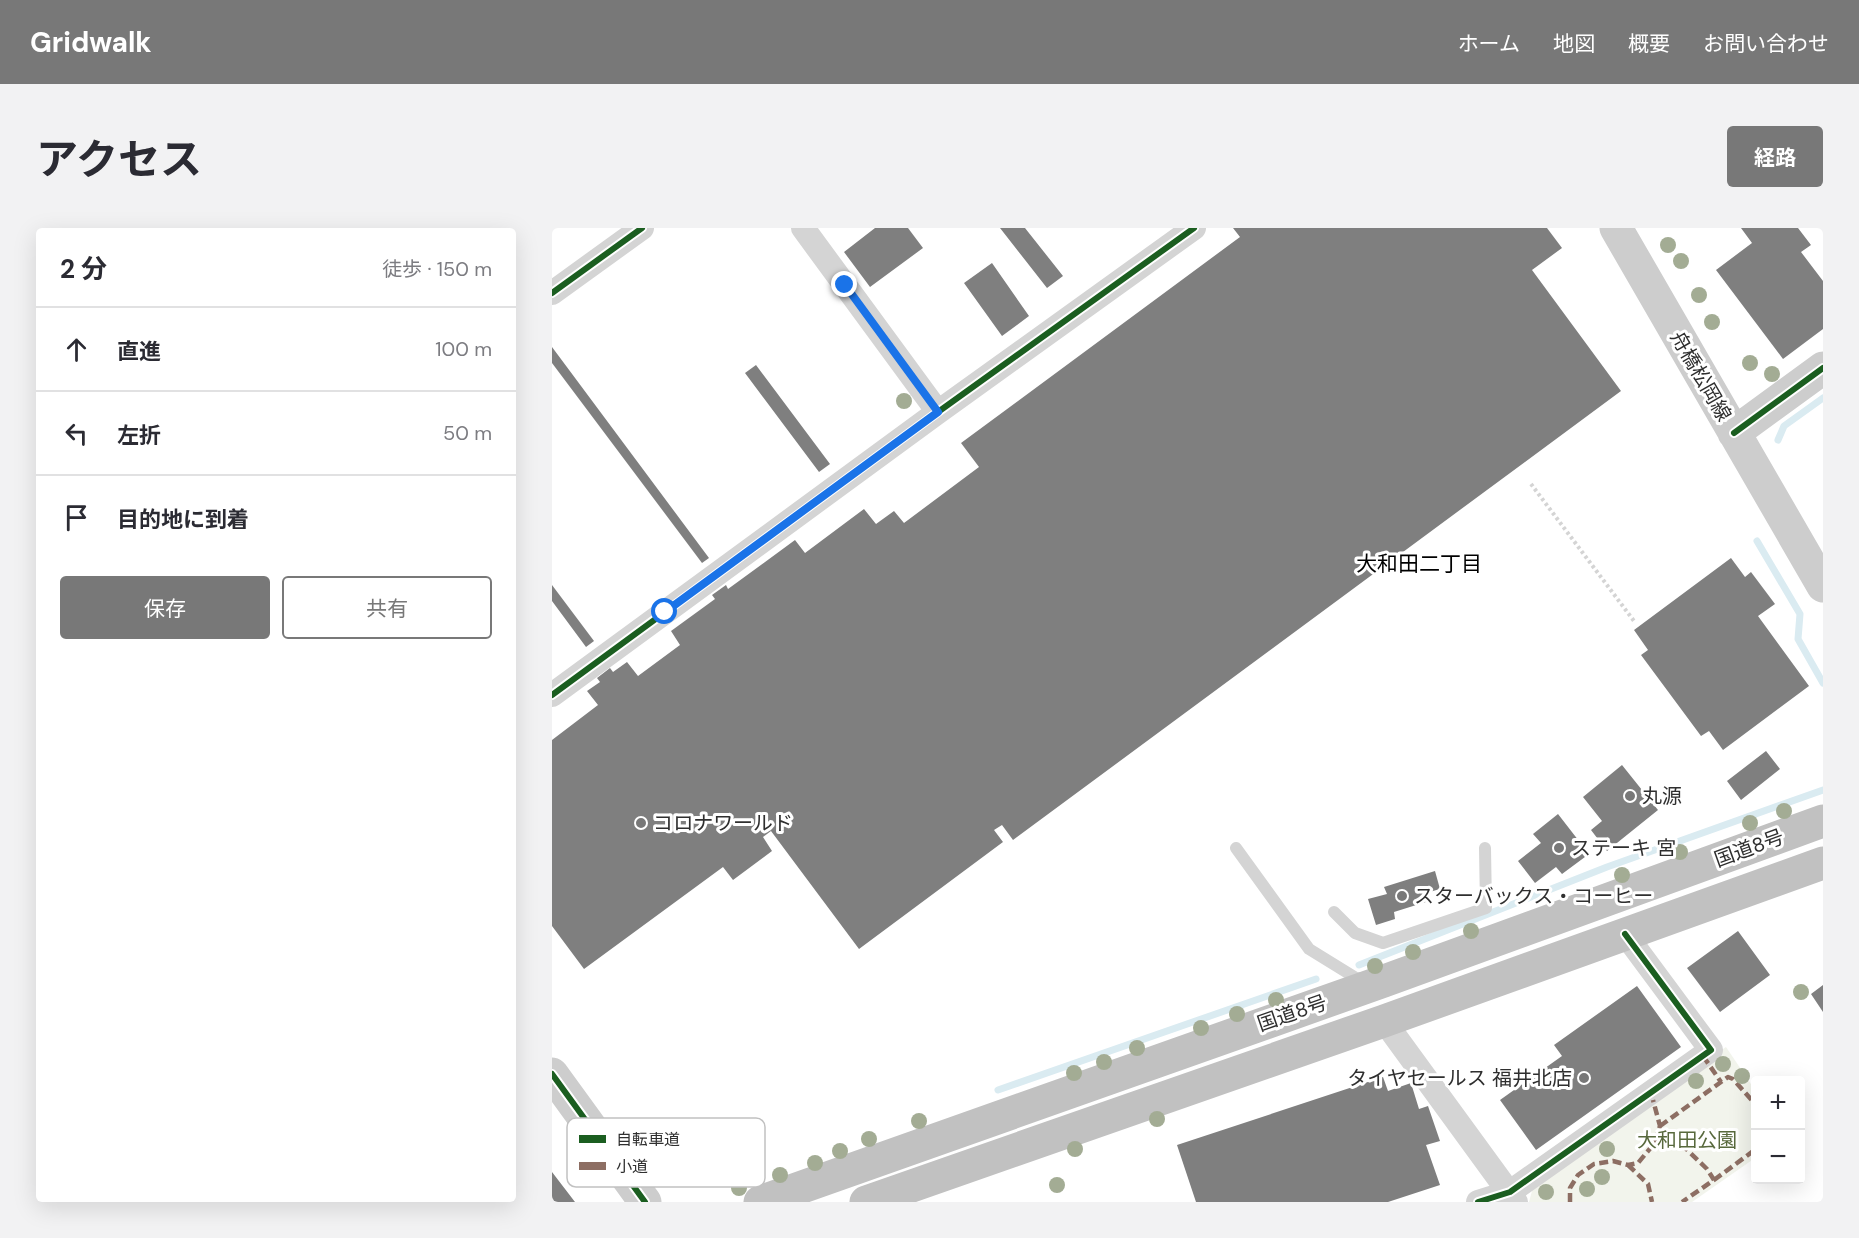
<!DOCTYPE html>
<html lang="ja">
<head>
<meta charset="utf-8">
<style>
	:root { --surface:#fff; --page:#f2f2f3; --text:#2b2b33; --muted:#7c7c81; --line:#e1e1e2; --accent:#787878 }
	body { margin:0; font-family:"DM Sans","Noto Sans JP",sans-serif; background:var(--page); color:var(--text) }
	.controls { position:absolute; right:18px; bottom:18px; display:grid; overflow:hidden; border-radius:6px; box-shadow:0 6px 24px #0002 }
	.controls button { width:54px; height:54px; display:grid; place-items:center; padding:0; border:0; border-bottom:2px solid var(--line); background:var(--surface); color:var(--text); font:30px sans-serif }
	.stop { position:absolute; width:18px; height:18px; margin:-14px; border:4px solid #1a73e8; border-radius:50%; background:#fff }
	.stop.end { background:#1a73e8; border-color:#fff; box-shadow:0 2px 6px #0008 }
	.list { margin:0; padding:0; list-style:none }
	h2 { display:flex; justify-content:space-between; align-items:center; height:78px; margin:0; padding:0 24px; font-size:26px }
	h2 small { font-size:20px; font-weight:400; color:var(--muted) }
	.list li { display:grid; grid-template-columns:39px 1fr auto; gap:18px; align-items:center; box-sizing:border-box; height:84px; padding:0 24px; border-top:2px solid var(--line) }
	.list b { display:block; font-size:22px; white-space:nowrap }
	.list em { font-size:20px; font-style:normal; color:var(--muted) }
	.actions { display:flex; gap:12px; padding:18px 24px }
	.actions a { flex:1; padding:14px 0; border:2px solid var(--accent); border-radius:6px; text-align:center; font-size:21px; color:var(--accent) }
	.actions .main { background:var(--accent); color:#fff }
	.icon { flex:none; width:33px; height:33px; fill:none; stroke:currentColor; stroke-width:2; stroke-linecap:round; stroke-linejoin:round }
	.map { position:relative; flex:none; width:1271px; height:974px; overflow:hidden; border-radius:6px }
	header { display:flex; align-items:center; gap:36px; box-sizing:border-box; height:84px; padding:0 30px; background:var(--accent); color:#fff }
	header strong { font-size:28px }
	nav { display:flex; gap:33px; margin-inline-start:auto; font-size:21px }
	.intro { display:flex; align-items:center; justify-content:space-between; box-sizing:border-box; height:144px; padding:0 36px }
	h1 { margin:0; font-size:42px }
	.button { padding:15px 27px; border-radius:6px; background:var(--accent); color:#fff; font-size:21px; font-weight:700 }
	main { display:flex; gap:36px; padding:0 36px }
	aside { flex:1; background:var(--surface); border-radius:6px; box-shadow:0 6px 24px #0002 }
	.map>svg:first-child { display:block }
	.green { fill:#f2f4ec }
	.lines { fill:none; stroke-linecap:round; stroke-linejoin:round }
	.stream { stroke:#daebf1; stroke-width:7 }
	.building { fill:#7f7f7f }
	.path { stroke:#d4d4d4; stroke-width:4; stroke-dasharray:3 3; stroke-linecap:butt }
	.lane { stroke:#d4d4d4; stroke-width:12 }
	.street { stroke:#d4d4d4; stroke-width:24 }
	.secondary { stroke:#cdcdcd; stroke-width:33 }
	.highway { stroke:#c1c1c1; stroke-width:33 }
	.quiet { stroke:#8d6e63; stroke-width:4.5; stroke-dasharray:9 4.5; stroke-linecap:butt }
	.cycleway-casing { stroke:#fff; stroke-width:10 }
	.cycleway { stroke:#1b5e20; stroke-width:6 }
	.tree { fill:#a3ac94 }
	.route { stroke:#1a73e8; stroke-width:8 }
	.poi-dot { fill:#787878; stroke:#fff; stroke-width:2 }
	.labels { text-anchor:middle; stroke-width:6; stroke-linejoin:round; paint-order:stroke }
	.street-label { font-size:20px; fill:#2f2f2f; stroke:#fff }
	.poi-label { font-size:20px; fill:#2f2f2f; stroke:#fff; text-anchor:start }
	.park-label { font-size:20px; fill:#58693d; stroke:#fff }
	.neighbourhood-label { font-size:21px; fill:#000; stroke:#fff }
	.key { fill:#fff; stroke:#c1c1c1; stroke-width:1.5 }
	.key-label { font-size:16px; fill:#2f2f2f }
</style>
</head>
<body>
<header>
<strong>Gridwalk</strong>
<nav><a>ホーム</a><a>地図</a><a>概要</a><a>お問い合わせ</a></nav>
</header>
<div class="intro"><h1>アクセス</h1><a class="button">経路</a></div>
<main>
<aside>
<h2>2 分<small>徒歩 · 150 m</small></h2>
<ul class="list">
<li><svg class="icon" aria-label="ahead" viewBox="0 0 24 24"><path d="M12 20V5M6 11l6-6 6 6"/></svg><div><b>直進</b></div><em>100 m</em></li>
<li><svg class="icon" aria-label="left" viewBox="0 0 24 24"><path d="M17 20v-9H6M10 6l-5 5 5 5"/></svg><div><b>左折</b></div><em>50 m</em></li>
<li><svg class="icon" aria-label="arrive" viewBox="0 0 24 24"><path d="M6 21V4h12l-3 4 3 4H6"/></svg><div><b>目的地に到着</b></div></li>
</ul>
<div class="actions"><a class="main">保存</a><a>共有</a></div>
</aside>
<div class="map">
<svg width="1271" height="974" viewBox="0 0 1271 974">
	<rect width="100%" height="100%" fill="#fff"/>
	<path class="green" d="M1174,819l29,43v68l-63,44h-163l6,-22z"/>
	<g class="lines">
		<path class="stream" d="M1226,212l6,-14 39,-28
			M1205,313l43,73 -2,25 25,44
			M807,737l248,-98 216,-77
			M446,862l318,-111"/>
	</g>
	<path class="building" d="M323,0h33l15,20 -53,39 -26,-35z
		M448,0h25l38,48 -16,12z
		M681,0h314l15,20 -30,22 89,121 -608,449 -11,-15 -8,5 9,12 -144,107 -88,-118 -8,6 9,14 -39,29 -10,-13 -139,102 -32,-43v-186l46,-35 -11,-14 13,-9 -3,-4 13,-10 3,4 14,-10 11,14 42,-31 -9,-14 44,-32 -3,-4 14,-10 2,4 67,-49 10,13 59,-44 12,15 18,-13 10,12 75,-56 -18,-24 279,-206z
		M1189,0h57l13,17 -10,7 22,29v48l-40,30 -67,-89 36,-27z
		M440,35l37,53 -27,20 -38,-53z
		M0,119l157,211 -7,5 -150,-200z
		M204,137l74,99 -11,8 -74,-99z
		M1179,330l14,19 6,-5 24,32 -17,12 51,70 -86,64 -14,-19 -8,5 -60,-81 7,-5 -14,-20z
		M0,357l42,56 -8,6 -34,-46z
		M1214,523l14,18 -39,31 -14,-19z
		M1070,537l36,45 -51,41 -16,-21 11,-9 -19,-24z
		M1006,586l31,40 -27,20 -6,-7 -21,16 -17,-22 23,-18 -8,-9z
		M883,643l5,18 -14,4 3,8 -35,11 1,7 -19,6 -8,-26 19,-5 -3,-7z
		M1186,703l32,44 -50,37 -33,-44z
		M1271,757v27l-12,-18z
		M1085,758l44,61 -145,103 -36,-50 62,-44 -8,-11z
		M831,849l5,14 23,-8 8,26 9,-3 12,35 -14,4 14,40 -52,17h-192l-19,-57z
		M0,944l23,30h-23z"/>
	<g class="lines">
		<path class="path" d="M979,256l103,137"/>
		<path class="lane" d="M684,620l73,101 47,29 11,1
			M782,684l21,21 28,10 103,-35 -1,-60"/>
		<path class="street" d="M251,0l135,184
			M0,65l90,-65
			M0,467l386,-283 256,-184
			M832,793l132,181
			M926,974l32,-10 201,-142 -86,-116"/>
		<path class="secondary" d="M1064,0l207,358
			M1182,205l89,-65
			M0,846l93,128"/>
		<path class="highway" d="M208,974l624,-221 439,-160
			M314,974l518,-181 439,-158"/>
		<path class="quiet" d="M1151,828l18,26
			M1108,898l68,-49 5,2 23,26
			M1102,915l28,2 25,24 7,11 -32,22
			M1076,937l20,19 4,18
			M1162,952l42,-31
			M1018,974v-14l8,-13 16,-11 19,-3 15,4 10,-2 15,-18 7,-19 -7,-26"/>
		<g class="cycleway-casing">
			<path id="cycleway" d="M0,65l90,-65
				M1182,205l89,-65
				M0,467l386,-283 256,-184
				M0,846l93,128
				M926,974l32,-10 201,-142 -86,-116"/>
		</g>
		<use href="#cycleway" class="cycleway"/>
	</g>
	<g class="tree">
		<circle cx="1116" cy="17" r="8"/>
		<circle cx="1129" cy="33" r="8"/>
		<circle cx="1147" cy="67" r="8"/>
		<circle cx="1160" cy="94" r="8"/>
		<circle cx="1198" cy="135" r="8"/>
		<circle cx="1220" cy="146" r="8"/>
		<circle cx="352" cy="173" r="8"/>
		<circle cx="1232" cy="583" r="8"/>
		<circle cx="1198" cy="595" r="8"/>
		<circle cx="1128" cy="624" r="8"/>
		<circle cx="1070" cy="647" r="8"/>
		<circle cx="919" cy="703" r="8"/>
		<circle cx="861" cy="724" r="8"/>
		<circle cx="823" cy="738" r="8"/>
		<circle cx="1249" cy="764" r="8"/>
		<circle cx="724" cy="772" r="8"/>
		<circle cx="685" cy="786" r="8"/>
		<circle cx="649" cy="800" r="8"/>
		<circle cx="585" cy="820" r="8"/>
		<circle cx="552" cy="834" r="8"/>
		<circle cx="1171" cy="836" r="8"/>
		<circle cx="522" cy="845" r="8"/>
		<circle cx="1190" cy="848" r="8"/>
		<circle cx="1144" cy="853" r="8"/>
		<circle cx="605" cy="891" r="8"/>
		<circle cx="367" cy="893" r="8"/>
		<circle cx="317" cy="911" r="8"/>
		<circle cx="523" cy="921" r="8"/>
		<circle cx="1055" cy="921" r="8"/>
		<circle cx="288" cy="923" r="8"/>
		<circle cx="263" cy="935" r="8"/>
		<circle cx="228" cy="947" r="8"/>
		<circle cx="1050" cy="949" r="8"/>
		<circle cx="505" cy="957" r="8"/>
		<circle cx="187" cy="960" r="8"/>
		<circle cx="1035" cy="961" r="8"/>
		<circle cx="994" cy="964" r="8"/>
	</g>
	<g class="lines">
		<path class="route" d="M113,384l273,-200 -93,-127"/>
	</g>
	<g class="poi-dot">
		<circle cx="1078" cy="568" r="6"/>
		<circle cx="89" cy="595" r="6"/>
		<circle cx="1007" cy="620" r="6"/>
		<circle cx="850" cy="668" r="6"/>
		<circle cx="1032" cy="850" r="6"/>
	</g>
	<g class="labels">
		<g class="street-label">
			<text transform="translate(1149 148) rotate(60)" y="7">舟橋松岡線</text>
			<text transform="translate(1197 620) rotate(-20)" y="7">国道8号</text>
			<text transform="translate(740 785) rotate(-19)" y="7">国道8号</text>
		</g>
		<g class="poi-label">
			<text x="1090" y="575">丸源</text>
			<text x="101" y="602">コロナワールド</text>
			<text x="1019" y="627">ステーキ 宮</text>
			<text x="862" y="675">スターバックス・コーヒー</text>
			<text x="1020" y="857" text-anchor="end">タイヤセールス 福井北店</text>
		</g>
		<g class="park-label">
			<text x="1135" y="919">大和田公園</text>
		</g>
		<g class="neighbourhood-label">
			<text x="867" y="343">大和田二丁目</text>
		</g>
	</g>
	<rect x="15" y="890" width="198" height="69" rx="9" class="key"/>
	<rect x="27" y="907" width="27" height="8" fill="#1b5e20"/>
	<rect x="27" y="934" width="27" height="8" fill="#8d6e63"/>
	<g class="key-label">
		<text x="64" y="917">自転車道</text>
		<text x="64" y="944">小道</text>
	</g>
</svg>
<div class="controls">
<button>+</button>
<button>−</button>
</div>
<div class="stop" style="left:113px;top:384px"></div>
<div class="stop end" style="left:293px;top:57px"></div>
</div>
</main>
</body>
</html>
